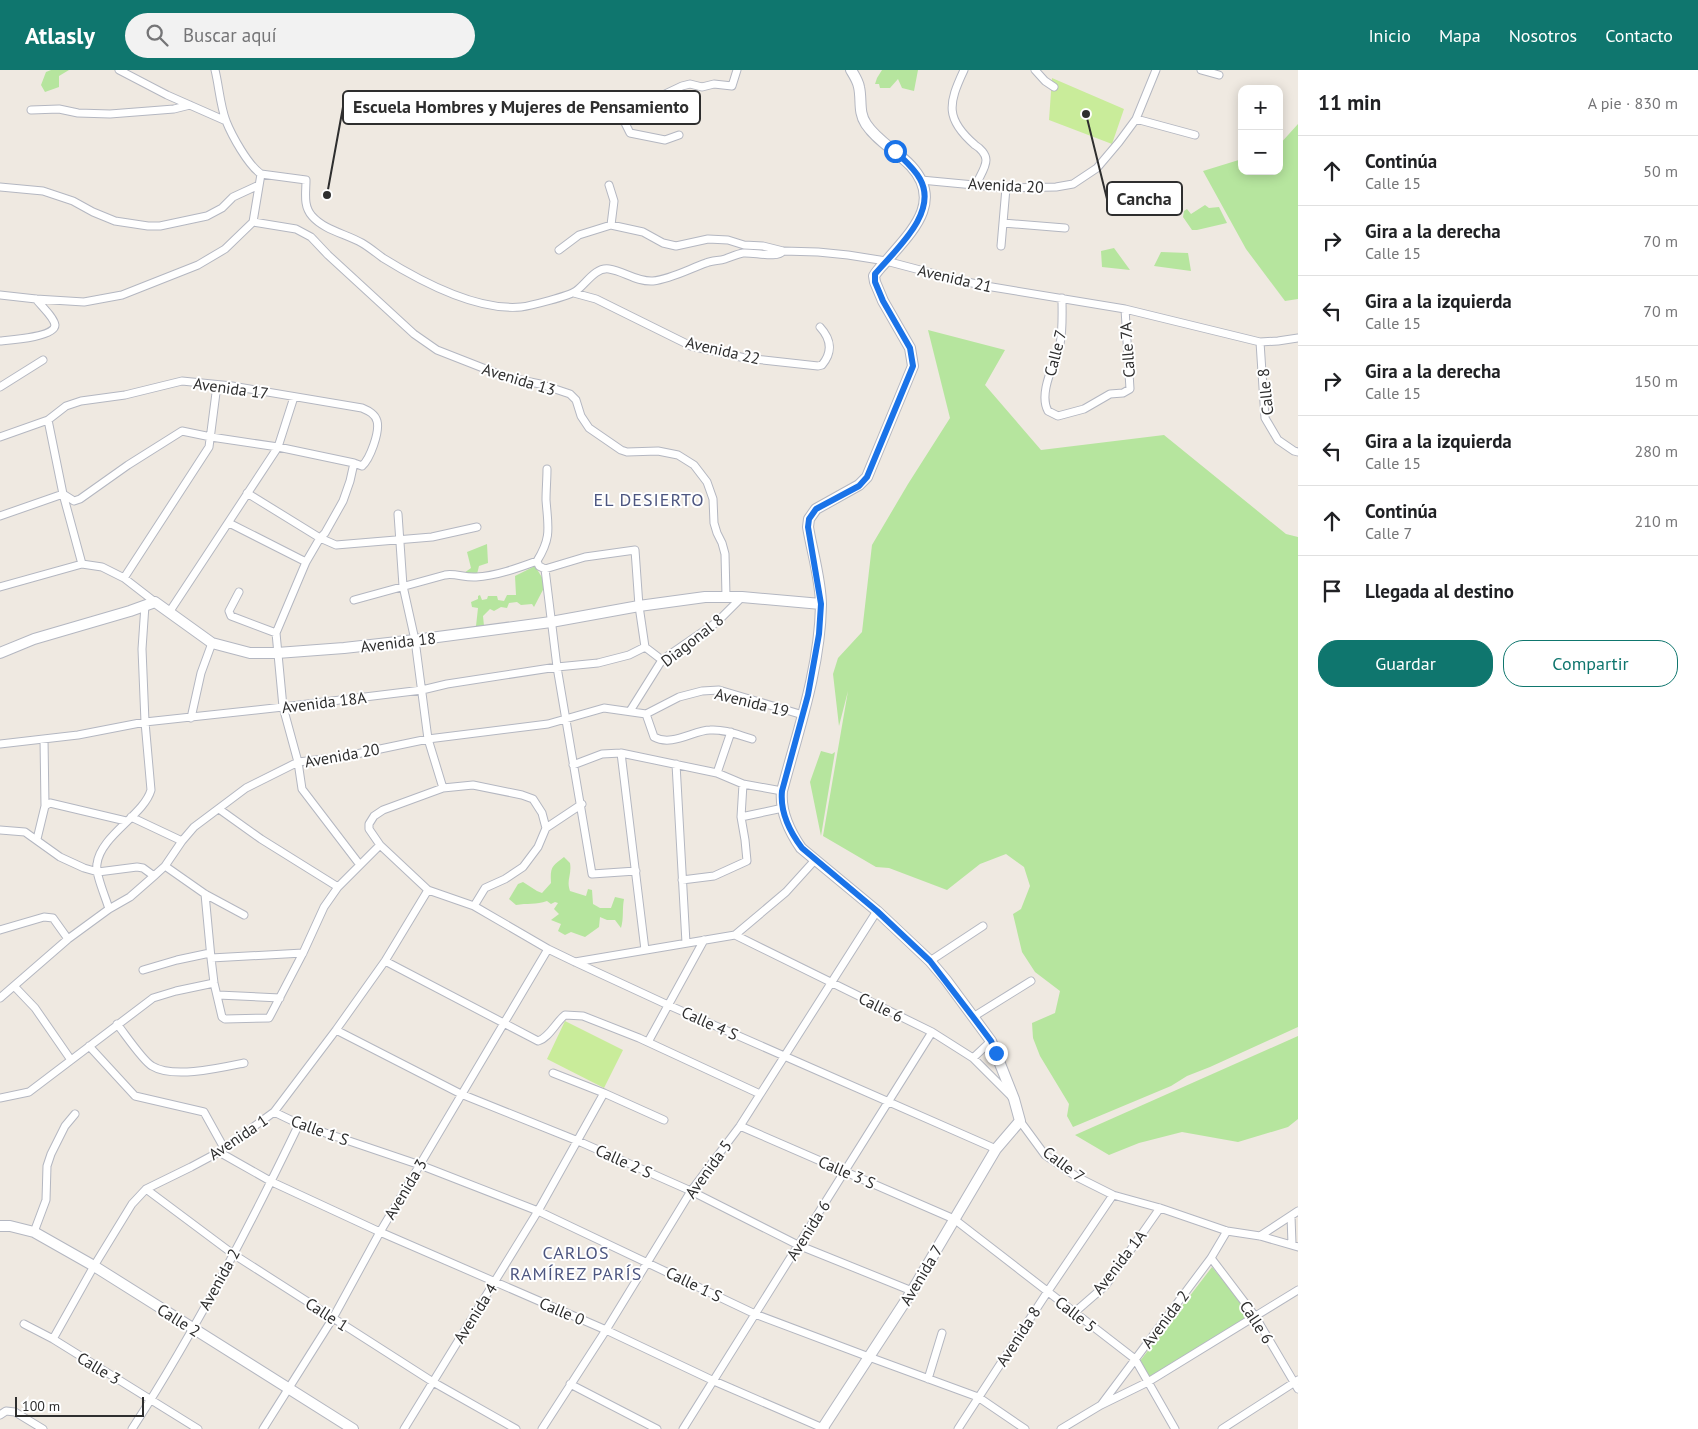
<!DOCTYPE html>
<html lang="es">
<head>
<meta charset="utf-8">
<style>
	:root { --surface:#fff; --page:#f2f2f2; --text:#202124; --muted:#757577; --line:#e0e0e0; --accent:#0f766e }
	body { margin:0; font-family:"PT Sans",sans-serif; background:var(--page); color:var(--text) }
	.controls { position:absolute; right:15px; top:15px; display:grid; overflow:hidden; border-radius:10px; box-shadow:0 2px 12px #0003 }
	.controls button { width:45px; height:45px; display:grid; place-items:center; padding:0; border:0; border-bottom:1px solid var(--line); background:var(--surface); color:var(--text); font:25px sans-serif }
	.scale { position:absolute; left:15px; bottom:12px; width:129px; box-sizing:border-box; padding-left:5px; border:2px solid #2e2e2e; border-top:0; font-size:14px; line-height:18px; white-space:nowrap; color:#2e2e2e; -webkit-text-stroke:4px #fff; paint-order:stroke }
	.stop { position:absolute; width:15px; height:15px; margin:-11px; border:4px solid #1a73e8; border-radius:50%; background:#fff }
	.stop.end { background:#1a73e8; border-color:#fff; box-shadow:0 1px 5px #0008 }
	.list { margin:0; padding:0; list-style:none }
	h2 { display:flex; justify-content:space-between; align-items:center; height:65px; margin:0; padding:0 20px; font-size:21px }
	h2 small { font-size:16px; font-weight:400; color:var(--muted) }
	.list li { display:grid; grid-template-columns:32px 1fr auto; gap:15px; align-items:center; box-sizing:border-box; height:70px; padding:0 20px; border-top:1px solid var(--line) }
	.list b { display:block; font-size:19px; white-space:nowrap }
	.list p { margin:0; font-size:16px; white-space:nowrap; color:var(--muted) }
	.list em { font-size:16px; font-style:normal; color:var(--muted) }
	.actions { display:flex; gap:10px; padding:15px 20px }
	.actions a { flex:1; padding:11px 0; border:1px solid var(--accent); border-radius:20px; text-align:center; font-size:18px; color:var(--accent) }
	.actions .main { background:var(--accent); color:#fff }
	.icon { flex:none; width:28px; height:28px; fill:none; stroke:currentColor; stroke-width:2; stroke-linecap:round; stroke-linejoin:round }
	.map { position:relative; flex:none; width:1298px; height:1359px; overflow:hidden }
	header { display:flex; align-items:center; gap:30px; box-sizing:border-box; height:70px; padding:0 25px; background:var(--accent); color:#fff }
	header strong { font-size:24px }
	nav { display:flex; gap:28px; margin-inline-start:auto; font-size:18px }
	.search { width:350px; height:45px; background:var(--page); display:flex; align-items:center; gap:12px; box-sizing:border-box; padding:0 18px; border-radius:28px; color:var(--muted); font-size:19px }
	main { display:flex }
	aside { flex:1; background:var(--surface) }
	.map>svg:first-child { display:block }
	.green { fill:#b6e59e }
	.pitch { fill:#c9ec9a }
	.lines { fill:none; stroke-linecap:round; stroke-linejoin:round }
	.street-casing { stroke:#b4b7c1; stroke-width:9 }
	.secondary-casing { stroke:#b4b7c1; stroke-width:12 }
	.street { stroke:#fff; stroke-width:7 }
	.secondary { stroke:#fff; stroke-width:10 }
	.route { stroke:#1a73e8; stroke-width:6 }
	.labels { text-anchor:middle; stroke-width:4; stroke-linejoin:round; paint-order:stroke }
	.street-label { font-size:16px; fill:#2e2e2e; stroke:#fff }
	.neighbourhood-label { font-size:18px; letter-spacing:1px; fill:#4d5680; stroke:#fff }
	.leader { fill:none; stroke:#2e2e2e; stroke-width:2 }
	.callout-dot { fill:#2e2e2e; stroke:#fff; stroke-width:2 }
	.callout { fill:#fff; stroke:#2e2e2e; stroke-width:2 }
	.callout-label { font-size:18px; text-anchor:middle; font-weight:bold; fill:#2e2e2e }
</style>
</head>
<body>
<header>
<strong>Atlasly</strong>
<div class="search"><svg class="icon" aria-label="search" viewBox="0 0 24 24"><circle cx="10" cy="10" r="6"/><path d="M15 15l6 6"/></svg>Buscar aquí</div>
<nav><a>Inicio</a><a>Mapa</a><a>Nosotros</a><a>Contacto</a></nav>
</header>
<main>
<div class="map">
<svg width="1298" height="1359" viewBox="0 0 1298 1359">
	<rect width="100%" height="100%" fill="#efe9e1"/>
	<path class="green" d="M51,0h18l-10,6v11l-14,5 -4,-7 5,-13z
		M882,0h36l-4,21 -12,-3 -4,-9 -8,9h-10l-1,-4h-4l2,-6z
		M1298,54v175l-13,2 -39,-52 -43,-78 39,-12v12h37v-26z
		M1205,135l4,3 10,-1 8,16 -30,7h-5l-9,-13 1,-6 3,-2 4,5z
		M1114,178l16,22 -28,-3 -1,-16z
		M1161,182l27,1 3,18 -37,-5z
		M928,260l77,20 -20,35 56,65 123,-15 122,99 12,3v490l-88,40 -23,9 -16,10 -98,41 -6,-11 2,-12 -29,-48 -7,-18 -1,-15 23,-10 5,-22 -25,-19 -13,-20 -9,-38 8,-5 9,-23 -6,-19 -18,-13 -26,10 -33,26 -58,-22 -13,-1 -53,-31 25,-145 -9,35 -6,-52 5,-16 24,-26 10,-87 36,-61 42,-66z
		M487,474l1,19 -9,3 -2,8 -15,3 2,-4 7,-5 -4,-16z
		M535,496l11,18 -12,23 -2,-3 -11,1 -4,-3 -8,1 -2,5 -6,-1 -7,4 -4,-2 -7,7 1,10h-8l2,-18 -6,-1 -1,-5 7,-3v-3l2,-1 2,5 5,-1 1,-3h9l1,4 6,1 3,-6h9l-1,-19z
		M821,681l11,3 3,-2 -14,84 -11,-54z
		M564,787l6,6c2,12 -4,17 0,28l16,5 2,-7 4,1 1,14 7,4h11l4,-11 9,2c-2,10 0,19 -3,29l-6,-8h-8l-7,-3 -1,10 -14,10 -14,-5 -6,3 -7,-4 3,-7 -10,-4 8,-6 -5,-5 4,-6 -3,-1 -4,2 -4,-3c-11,4 -20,2 -31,4l-7,-6 9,-15 5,-2 14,9 5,2 9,-10c-1,-16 1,-17 13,-26z
		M1298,966v83l-10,8 -50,15 -56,-10 -43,11 -30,12 -34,-20z
		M1212,1197l40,49 -102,63 -10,-18z"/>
	<path class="pitch" d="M1052,8l72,31 -12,35 -63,-24z
		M565,951l58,29 -19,38 -57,-29z"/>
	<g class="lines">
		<g class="street-casing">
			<path id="street" d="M119,0l48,25 59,26
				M964,0c-16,34 -19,49 11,75 5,3 11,9 11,15 0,8 -7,17 -10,25
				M1035,0l10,11 9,6
				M1201,0l18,5
				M31,40l28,-1 19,4 32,1 64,-5 16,-4
				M1136,49l59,16
				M679,65l-14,5 -35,-7 -5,-10 19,-19 38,-18 8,-2 12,3 12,-3 18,2 5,-16
				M261,104l45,6c0,13 -3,26 6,36 12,14 34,18 50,27 7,4 14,10 21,15 37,23 94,53 138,49 9,-1 48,-11 55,-16 10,-7 19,-24 33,-22 15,2 27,13 44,12 18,-2 36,-12 53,-18 6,-3 13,-2 19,-4 6,-2 12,-5 18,-6 11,-1 35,6 40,-2
				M921,110l85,8 50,-1 17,-3 24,-16 22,-26 17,-23 20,-49
				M609,115l5,16 -3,24
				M0,117l43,4 30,10 20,11 22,9 33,5h12l47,-10 15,-8 11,-11 26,-12
				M253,152l43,7 15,8 17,18 86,79 23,16 69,27 34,7 30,10 6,6 5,16 8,12 32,22 6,2 31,-1 20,4 16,10 13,17 6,17 1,24 3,10 5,10 3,11 1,42
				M1003,153l62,5
				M1001,176l5,-58
				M559,180l20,-15 32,-10 32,7 20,11 13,3 32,-7 20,1 16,5 19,1 20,5 35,1 30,3 38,6 72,19 28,6 139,23 135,33 18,-1 20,-3
				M574,223l22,6 95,47 54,12 73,8 4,-1c11,-13 9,-26 -2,-38
				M0,225l36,4 48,3 38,-7 76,-30 27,-16 28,-27 8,-48c-13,-9 -29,-38 -35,-53 -6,-16 -7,-35 -11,-51
				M1062,228c0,15 1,31 -2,46 -5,19 -22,49 -12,67l10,5 26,-7 26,-15 13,-1 7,-4 -5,-80
				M0,271c10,-1 55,-4 55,-16 -1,-8 -14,-19 -19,-26
				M1260,272l5,76 13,22 16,11 4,1
				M0,317l43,-27
				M48,350l15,74 19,70
				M0,367l48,-17 18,-14 15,-5 44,-6 57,-14 50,5 130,22c7,3 13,6 15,13 3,11 -7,38 -15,45l-8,-3 -4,18 -7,20 -18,32 -5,5 -14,24 -30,71 7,74 15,55 4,27 58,76
				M547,399c0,10 -1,21 -1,31 2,27 6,37 -9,61l2,5 6,3 12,98 35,207 44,-3
				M247,423l73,45 16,7 96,-8 45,-10
				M63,424l11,7 6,-2 48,-34 54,-34 29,6 67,10 76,16
				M398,444l5,72 12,54 13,99 15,49
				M0,446l63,-22
				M229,453l77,39
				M545,499l40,-12 50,-7 4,56 6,41 17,13
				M124,508l85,-131 8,-62
				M0,517l82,-23 20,3 22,11 31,24
				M239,522l-10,19 2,5 45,17
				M354,530l91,-25c10,-2 20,3 31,2 20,-1 42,-9 61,-16
				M170,541l108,-164 16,-50
				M630,641l32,-51 55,-38 25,-25
				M646,644l33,-17 23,-6 17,-1 84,25
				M646,644l8,23c18,10 40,-7 56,-7 15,-1 28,5 42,9
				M191,648l10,-45 11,-30
				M44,669l1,67
				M0,674l78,-9 67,-13 138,-15 139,-17 25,-6 110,-17 41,-4 31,-8 16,-8
				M621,683l24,197
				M676,694l10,179
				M573,695l29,-11 19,-1 96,20 26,11 39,7
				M717,703l14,-41
				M219,739l42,30 77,48
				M131,747l51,24
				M741,747l42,-9
				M546,758l-4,-15 -9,-14 -11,-4 -49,-10 -30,3 -60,22 -9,6 -5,8v5l11,16 48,45 46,16 74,43 27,13 93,43 328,144
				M0,760l25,2 35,25 24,11 14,4 39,-5 6,1 11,8
				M37,769l8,-33 5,-3 76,18
				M165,796l40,28 39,21
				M682,810l32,-4 33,-15 -2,-21 -4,-23 2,-33
				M205,824l6,64 3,25 8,34 3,2 44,-1 34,-65 21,-46 14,-20 42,-42
				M474,836l11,-18 20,-9 18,-12 15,-20 8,-19 36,-24
				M109,839c-3,-11 -14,-35 -12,-45 3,-28 47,-49 54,-74l-6,-68 -3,-73 3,-44
				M0,860l44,-13 9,1 15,21
				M735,865l197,97 41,26 39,39
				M211,888l92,-5
				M385,891l153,80c11,-3 18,-19 27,-26l18,1 56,22 121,56
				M930,891l53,-35
				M575,892l160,-27 51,-43 29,-32
				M143,900l34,-10 33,-7
				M14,916l21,22 36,52
				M218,925l62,3
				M0,928l68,-59 41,-30 21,-12 24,-21 11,-10 17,-25 12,-14 52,-39 52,-26 44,-5 86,-18 120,-15 56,-16 42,6
				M973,947l58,-36
				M117,954c8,10 26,37 35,42 21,13 68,2 92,-3
				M336,960l125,64 117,47 113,50 107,54 114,46
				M648,972l56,-102
				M89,976l46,50 69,16 20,36
				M973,988l18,-17
				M553,1003l51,20 60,27
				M0,1028l29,-6 124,-94 23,-7 38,-8
				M274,1042l25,12 121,41 118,46 217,103 114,43 109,40 47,32
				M1020,1051l25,34 32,22 36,18 47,13 67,23 33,5 38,11
				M740,1056l214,93 181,140 40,70
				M219,1082l53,30 108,50 226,98 108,51 111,48
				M146,1119l87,65 200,128 83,47
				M1291,1146l1,28
				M34,1162l12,-32 1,-34 4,-12 14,-28 10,-12
				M1260,1166l38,-25
				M1211,1188l44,58 43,73
				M1075,1242l31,-27 54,-77
				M24,1254l29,15 145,90
				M53,1269l41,-73 38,-62 14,-15 45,-22 28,-15 55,-40 62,-82 49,-69 43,-71
				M928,1309l14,-46
				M570,1314l87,45
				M1101,1335l110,-147 16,-27
				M0,1345l6,-4 9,1 28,17
				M132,1359c63,-97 117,-201 167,-305
				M263,1359l70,-111 47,-86 168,-283
				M404,1359l134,-218 66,-118
				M542,1359l64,-99 85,-139 49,-65 137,-215
				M683,1359l249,-397
				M958,1359l90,-138 65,-96
				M1061,1359l40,-24 47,-23 150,-92
				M1222,1359l76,-49"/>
		</g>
		<g class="secondary-casing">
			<path id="secondary" d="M0,583l34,-14 96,-28 25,-9 57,41 38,10h27l67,-5 71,-8 136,-18 88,-16 66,-9h37l79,7
				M0,1156h10l24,6 60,34 259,163
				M822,1359l90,-138 84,-142 24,-28 -6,-22 -23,-58 -45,-61 -16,-19 -53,-50 -76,-63c-11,-16 -21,-37 -19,-57 16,-60 38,-123 39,-186 0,-24 -9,-54 -13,-78l1,-8 7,-10 43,-24 8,-8 46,-111 -3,-18 -27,-47 -8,-19 -1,-6c4,-7 10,-12 15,-18 24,-28 54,-57 22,-92 -14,-15 -34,-25 -45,-42 -8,-12 -4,-24 -7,-37 -1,-6 -5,-12 -8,-17"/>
		</g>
		<use href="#street" class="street"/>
		<use href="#secondary" class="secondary"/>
	</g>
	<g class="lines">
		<path class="route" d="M895,81c9,9 19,17 25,28 19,34 -25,71 -45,95v8l8,19 27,47 3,18 -46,111 -8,9 -43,23 -7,10 -1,8 13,77 -2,30 -11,61 -26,96c-2,20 8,41 20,57l75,63 53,50 43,56 18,24 5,12"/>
	</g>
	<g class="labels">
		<g class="street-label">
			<text transform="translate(1006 115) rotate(3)" y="6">Avenida 20</text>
			<text transform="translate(955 208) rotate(13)" y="6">Avenida 21</text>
			<text transform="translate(723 280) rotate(13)" y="6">Avenida 22</text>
			<text transform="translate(1127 280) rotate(-94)" y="6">Calle 7A</text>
			<text transform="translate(1055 283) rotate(-76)" y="6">Calle 7</text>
			<text transform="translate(519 309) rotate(17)" y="6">Avenida 13</text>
			<text transform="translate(231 318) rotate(8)" y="6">Avenida 17</text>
			<text transform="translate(1265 322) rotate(-96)" y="6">Calle 8</text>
			<text transform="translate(692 570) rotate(-38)" y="6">Diagonal 8</text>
			<text transform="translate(398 572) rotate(-7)" y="6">Avenida 18</text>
			<text transform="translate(324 632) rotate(-7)" y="6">Avenida 18A</text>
			<text transform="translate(752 632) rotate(14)" y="6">Avenida 19</text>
			<text transform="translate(342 685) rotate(-10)" y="6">Avenida 20</text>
			<text transform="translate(881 937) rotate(26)" y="6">Calle 6</text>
			<text transform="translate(710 953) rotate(24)" y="6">Calle 4 S</text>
			<text transform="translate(320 1060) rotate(20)" y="6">Calle 1 S</text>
			<text transform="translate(238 1067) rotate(-34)" y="6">Avenida 1</text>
			<text transform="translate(624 1091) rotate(24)" y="6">Calle 2 S</text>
			<text transform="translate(1064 1094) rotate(37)" y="6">Calle 7</text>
			<text transform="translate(708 1099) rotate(-54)" y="6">Avenida 5</text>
			<text transform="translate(847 1102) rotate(23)" y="6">Calle 3 S</text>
			<text transform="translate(405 1119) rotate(-59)" y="6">Avenida 3</text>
			<text transform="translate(808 1160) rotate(-58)" y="6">Avenida 6</text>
			<text transform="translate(1119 1192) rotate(-52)" y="6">Avenida 1A</text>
			<text transform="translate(921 1205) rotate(-59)" y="6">Avenida 7</text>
			<text transform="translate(219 1209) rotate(-61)" y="6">Avenida 2</text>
			<text transform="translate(694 1214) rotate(26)" y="6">Calle 1 S</text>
			<text transform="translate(562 1241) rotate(23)" y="6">Calle 0</text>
			<text transform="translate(475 1243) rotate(-58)" y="6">Avenida 4</text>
			<text transform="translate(327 1244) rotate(33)" y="6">Calle 1</text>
			<text transform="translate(1076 1244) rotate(38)" y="6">Calle 5</text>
			<text transform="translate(1165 1249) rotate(-53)" y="6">Avenida 2</text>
			<text transform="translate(179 1250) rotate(32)" y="6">Calle 2</text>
			<text transform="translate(1257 1252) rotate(57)" y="6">Calle 6</text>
			<text transform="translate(1018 1266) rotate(-57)" y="6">Avenida 8</text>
			<text transform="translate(99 1298) rotate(31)" y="6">Calle 3</text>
		</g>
		<g class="neighbourhood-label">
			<text x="649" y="436">EL DESIERTO</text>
			<text x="576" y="1189">CARLOS<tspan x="576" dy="21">RAMÍREZ PARÍS</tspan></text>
		</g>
	</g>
	<path class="leader" d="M327 125L343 37M1086 44L1107 129"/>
	<g class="callout-dot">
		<circle cx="327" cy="125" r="5"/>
		<circle cx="1086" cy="44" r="5"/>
	</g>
	<g class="callout">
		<rect x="343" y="21" width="357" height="33" rx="5"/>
		<rect x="1107" y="112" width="75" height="33" rx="5"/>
	</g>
	<g class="callout-label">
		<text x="521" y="43">Escuela Hombres y Mujeres de Pensamiento</text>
		<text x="1144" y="135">Cancha</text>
	</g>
</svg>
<div class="controls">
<button>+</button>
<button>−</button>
</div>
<div class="scale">100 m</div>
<div class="stop" style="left:895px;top:81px"></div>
<div class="stop end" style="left:996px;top:983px"></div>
</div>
<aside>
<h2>11 min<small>A pie · 830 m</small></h2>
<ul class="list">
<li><svg class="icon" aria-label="ahead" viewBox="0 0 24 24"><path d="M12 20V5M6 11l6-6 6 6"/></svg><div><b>Continúa</b><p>Calle 15</p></div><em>50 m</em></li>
<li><svg class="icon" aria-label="right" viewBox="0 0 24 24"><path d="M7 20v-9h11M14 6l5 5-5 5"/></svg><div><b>Gira a la derecha</b><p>Calle 15</p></div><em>70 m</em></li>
<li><svg class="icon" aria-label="left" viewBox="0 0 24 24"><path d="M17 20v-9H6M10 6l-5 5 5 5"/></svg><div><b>Gira a la izquierda</b><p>Calle 15</p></div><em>70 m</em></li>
<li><svg class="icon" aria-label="right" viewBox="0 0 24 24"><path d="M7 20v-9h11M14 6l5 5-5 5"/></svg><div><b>Gira a la derecha</b><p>Calle 15</p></div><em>150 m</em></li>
<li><svg class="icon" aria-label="left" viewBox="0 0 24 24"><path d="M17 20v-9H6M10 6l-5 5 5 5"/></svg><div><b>Gira a la izquierda</b><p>Calle 15</p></div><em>280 m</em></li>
<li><svg class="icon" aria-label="ahead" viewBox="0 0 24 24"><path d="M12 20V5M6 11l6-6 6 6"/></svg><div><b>Continúa</b><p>Calle 7</p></div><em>210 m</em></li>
<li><svg class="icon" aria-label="arrive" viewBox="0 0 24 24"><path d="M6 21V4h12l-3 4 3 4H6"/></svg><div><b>Llegada al destino</b></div></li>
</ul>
<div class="actions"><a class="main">Guardar</a><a>Compartir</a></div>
</aside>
</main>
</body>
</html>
